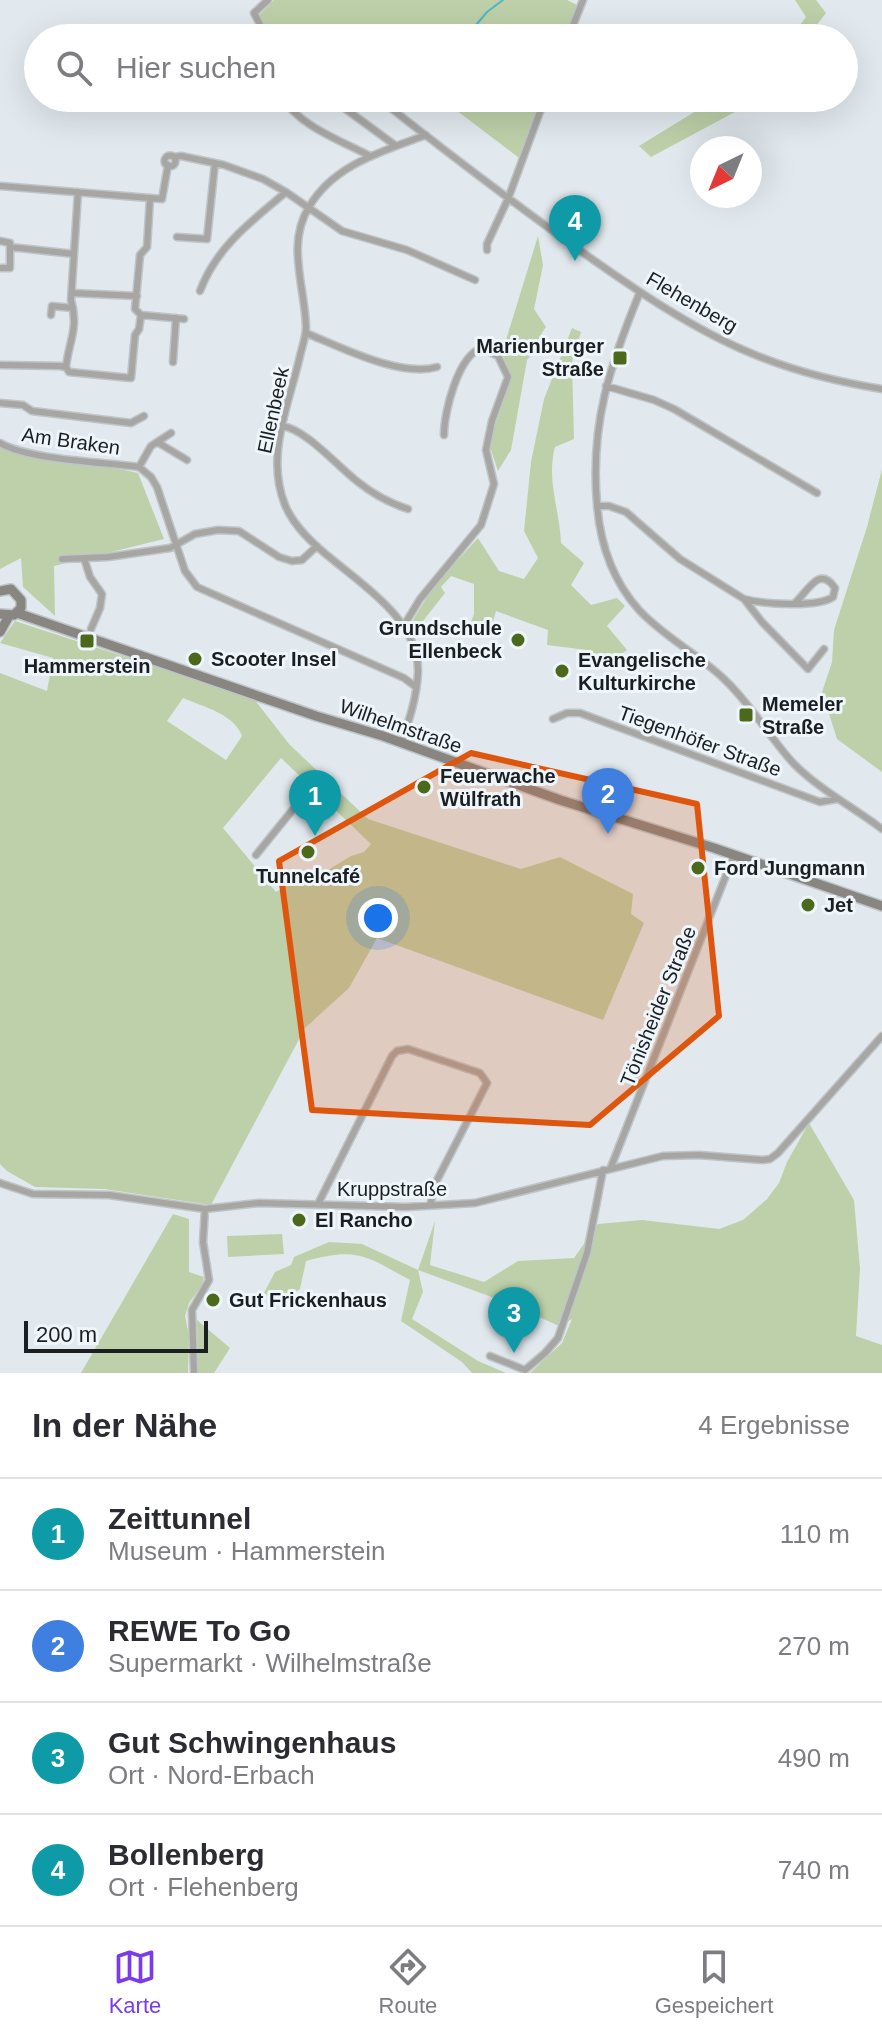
<!DOCTYPE html>
<html lang="de">
<head>
<meta charset="utf-8">
<style>
	:root { --surface:#fff; --page:#f2f2f3; --text:#2b2b33; --muted:#7c7c81; --line:#e1e1e2; --accent:#7c3aed }
	body { margin:0; font-family:Helvetica,sans-serif; background:var(--page); color:var(--text) }
	.compass { position:absolute; left:690px; top:136px; width:72px; height:72px; border-radius:50%; background:var(--surface); box-shadow:0 8px 32px #0002; rotate:223deg }
	.scale { position:absolute; left:24px; bottom:20px; width:184px; box-sizing:border-box; padding-left:8px; border:4px solid #1c1f21; border-top:0; font-size:22px; line-height:28px; white-space:nowrap; color:#1c1f21; -webkit-text-stroke:6px #eef6fb; paint-order:stroke }
	.you { position:absolute; left:378px; top:918px; width:28px; height:28px; margin:-20px; border:6px solid #fff; border-radius:50%; background:#1a73e8; box-shadow:0 0 0 12px #1a73e833 }
	.badge { display:grid; place-items:center; width:52px; height:52px; border-radius:50%; background:var(--accent); color:#fff; font-size:26px; font-weight:700 }
	.pin { position:absolute; translate:-50% -66px; filter:drop-shadow(0 2px 4px #0008) }
	.pin::after { content:''; position:absolute; top:42px; width:28px; height:24px; background:inherit; clip-path:polygon(0 0,100% 0,50% 100%) }
	.list { margin:0; padding:0; list-style:none }
	h2 { display:flex; justify-content:space-between; align-items:center; height:104px; margin:0; padding:0 32px; font-size:34px }
	h2 small { font-size:26px; font-weight:400; color:var(--muted) }
	.list li { display:grid; grid-template-columns:52px 1fr auto; gap:24px; align-items:center; box-sizing:border-box; height:112px; padding:0 32px; border-top:2px solid var(--line) }
	.list b { display:block; font-size:30px; white-space:nowrap }
	.list p { margin:0; font-size:26px; white-space:nowrap; color:var(--muted) }
	.list em { font-size:26px; font-style:normal; color:var(--muted) }
	.icon { flex:none; width:44px; height:44px; fill:none; stroke:currentColor; stroke-width:2; stroke-linecap:round; stroke-linejoin:round }
	.map { position:relative; flex:none; width:882px; height:1373px; overflow:hidden }
	.search { position:absolute; background:var(--surface); box-shadow:0 8px 32px #0002; left:24px; right:24px; top:24px; height:88px; display:flex; align-items:center; gap:20px; box-sizing:border-box; padding:0 28px; border-radius:44px; color:var(--muted); font-size:30px }
	.sheet { height:552px; background:var(--surface) }
	nav { display:flex; justify-content:space-around; align-items:center; box-sizing:border-box; height:112px; border-top:2px solid var(--line); background:var(--surface); font-size:22px; color:var(--muted) }
	nav a { display:grid; justify-items:center; gap:4px }
	nav .on { color:var(--accent) }
	.map>svg:first-child { display:block }
	.green { fill:#bdd0a9; fill-rule:evenodd }
	.lines { fill:none; stroke-linecap:round; stroke-linejoin:round }
	.stream { stroke:#52b4c4; stroke-width:2 }
	.minor-casing { stroke:#bec5c9; stroke-width:9 }
	.secondary-casing { stroke:#bec5c9; stroke-width:12 }
	.minor { stroke:#a8a6a3; stroke-width:6 }
	.secondary { stroke:#898682; stroke-width:9 }
	.marked { fill:#de560d; fill-opacity:0.2; stroke:#de560d; stroke-width:6; stroke-linejoin:round }
	.poi-dot { fill:#4b681b; stroke:#eef6fb; stroke-width:3 }
	.labels { text-anchor:middle; stroke-width:6; stroke-linejoin:round; paint-order:stroke }
	.street-label { font-size:20px; fill:#1c1f21; stroke:#eef6fb }
	.poi-label { font-size:20px; font-weight:bold; fill:#1c1f21; stroke:#eef6fb; text-anchor:start }
</style>
</head>
<body>
<div class="map">
<svg width="882" height="1373" viewBox="0 0 882 1373">
	<rect width="100%" height="100%" fill="#e1e9ee"/>
	<path class="green" d="M274,0h293l10,5 -12,33h-296l-10,-23z
		M795,0h21l10,13 -19,25h-17l16,-21z
		M440,98h104l-22,62z
		M717,98h44l-110,59 -12,-11z
		M538,236l5,29 -9,44 12,18c-9,11 -9,22 -19,33l-16,90 -13,21 -9,-27 22,-65 -9,-26z
		M572,328l9,4 -9,30 2,77 -19,8c-9,33 5,64 6,96l23,20 -13,22 20,20 26,-7 8,8 -18,20 20,24 -18,13 -22,-13 -40,-5 1,-15 -52,-19 -7,24 -23,1 8,-22v-30l-23,-8 -10,11 4,6 -26,33 -6,-6 20,-33 45,-49 21,33 25,8 14,-21 -14,-27 7,-69 13,-63z
		M0,444l138,29 26,66 -110,27 1,50 -32,-29 -2,-29 -21,11z
		M882,469v303l-45,-33 -15,-47 10,-30 2,-32 33,-103z
		M15,621l239,78 35,45 79,75 153,50 39,-12 73,37 -2,20 13,9 -41,97 -226,-82 -28,50 -44,40 -94,177 -107,-16 -69,-2 -28,-16 -7,-7v-491l47,18 6,-33 -53,-15zM183,698c21,9 51,16 59,38l-16,24 -59,-39zM281,758l90,86 -7,8 -13,4 -23,14 -12,-2 -40,24 -53,-64z
		M809,1123l45,77 6,69 -4,67 26,9v28h-352l32,-30 10,-24 -13,7 -51,-23 -90,-33 5,22 -11,27 66,42 28,12h-34l-10,-11 -61,-41 9,-41c-45,-24 -52,-33 -104,-19l-6,28 -23,14 -13,-10 11,-21 16,-7 3,-8 35,-15 33,2 56,26 17,-49 -5,44 54,17 34,-21 56,-3 24,-34 44,-4 77,9 24,-9 24,-21 12,-16 8,-21z
		M173,1214l16,5v53l15,5 -2,8 -13,18 -4,13 4,19 -1,38h-107z
		M282,1234l2,20 -56,3 -1,-21z
		M197,1320l33,28 -16,25h-16z"/>
	<g class="lines">
		<path class="stream" d="M476,25l11,-13 16,-12"/>
		<g class="minor-casing">
			<path id="minor" d="M267,38l-13,-25 14,-13
				M568,38l15,-38
				M283,98c16,28 59,43 87,58
				M378,98c67,53 134,104 204,154 54,38 110,77 171,102 41,17 85,28 129,35
				M332,99l64,47
				M164.5 161a5.5 5.5 0 1 1 11 0a5.5 5.5 0 1 1-11 0Z
				M174,157l7,-1 43,9 39,14 23,13 56,39 65,19 68,30
				M0,186l162,13 6,-34
				M177,237l30,2 8,-76
				M0,241l10,2v25h-10
				M10,247l64,7
				M487,250v-6l21,-45 37,-101
				M200,291c17,-45 51,-69 86,-99
				M640,292c-30,73 -50,132 -43,212 3,39 15,76 42,106 25,27 59,44 85,69 27,25 45,58 70,85 26,26 59,43 88,65
				M72,293l65,3
				M51,315l1,-9 21,2
				M141,315l43,4
				M306,333c34,14 95,45 131,34
				M173,362l3,-44
				M0,365l59,1 7,1 3,5 62,6 4,-43 4,-6 2,-14 -6,-6 5,-54 7,-8 3,-49
				M66,367c3,-27 13,-38 5,-67l7,-108
				M606,386l48,14 20,9 143,84
				M0,403l23,2 9,6 99,12 13,-7
				M282,426c24,3 56,41 76,56 15,12 31,21 50,27
				M157,442l30,18
				M0,443c29,17 103,19 139,24l12,10 6,10 28,84 12,16 207,91 12,9
				M139,467l12,-21 20,-13
				M597,506h12l17,6 54,47 64,40 18,23 46,47 16,-20
				M84,558l6,19 12,17 -2,14 -9,21
				M62,559l46,-2 62,-9 25,-14 23,-4 21,1 40,26 13,4 10,-1 15,-14
				M744,599c19,5 73,9 89,-2l2,-9c-16,-23 -26,2 -40,15
				M403,627l17,-28 61,-74 13,-41 -8,-34 6,-29 16,-44 -10,-21 -16,-8c-24,7 -38,64 -38,87
				M553,719l14,-6h13l240,89 17,-3
				M401,743c8,-22 16,-46 17,-71 1,-50 -51,-84 -85,-112 -19,-15 -39,-33 -48,-55 -20,-50 4,-100 15,-149 2,-9 6,-19 6,-29 -1,-40 -20,-83 3,-120 24,-42 74,-56 117,-72
				M256,855l51,-63
				M611,1167l123,-312
				M0,1183l33,11 76,1 96,14 54,-6 147,4 69,-4 188,-47 36,-1 63,5 8,-1 8,-6 104,-117
				M318,1204l74,-148 5,-5 11,-2 72,24 7,10 -52,101 -5,22
				M490,1356l35,14 20,-17 13,-15 29,-85 16,-83
				M194,1373l-2,-63 17,-30 -6,-38 2,-33"/>
		</g>
		<g class="secondary-casing">
			<path id="secondary" d="M0,591l11,-2 10,11v8l-7,7 -14,-1
				M17,613l299,103 67,20 177,64 154,48 168,58
				M0,632l9,-16"/>
		</g>
		<use href="#minor" class="minor"/>
		<use href="#secondary" class="secondary"/>
	</g>
	<path class="marked" d="M471,753l226,51 22,212 -129,109 -278,-15 -33,-249z"/>
	<g class="poi-dot">
		<rect x="612" y="350" width="16" height="16" rx="4"/>
		<circle cx="518" cy="640" r="8"/>
		<rect x="79" y="633" width="16" height="16" rx="4"/>
		<circle cx="195" cy="659" r="8"/>
		<circle cx="562" cy="671" r="8"/>
		<rect x="738" y="707" width="16" height="16" rx="4"/>
		<circle cx="424" cy="787" r="8"/>
		<circle cx="308" cy="852" r="8"/>
		<circle cx="698" cy="868" r="8"/>
		<circle cx="808" cy="905" r="8"/>
		<circle cx="299" cy="1220" r="8"/>
		<circle cx="213" cy="1300" r="8"/>
	</g>
	<g class="labels">
		<g class="street-label">
			<text transform="translate(692 302) rotate(30)" y="7">Flehenberg</text>
			<text transform="translate(273 410) rotate(-78)" y="7">Ellenbeek</text>
			<text transform="translate(71 441) rotate(8)" y="7">Am Braken</text>
			<text transform="translate(401 726) rotate(19)" y="7">Wilhelmstraße</text>
			<text transform="translate(700 741) rotate(20)" y="7">Tiegenhöfer Straße</text>
			<text transform="translate(658 1006) rotate(-68)" y="7">Tönisheider Straße</text>
			<text x="392" y="1196">Kruppstraße</text>
		</g>
		<g class="poi-label">
			<text x="604" y="353" text-anchor="end">Marienburger<tspan x="604" dy="23">Straße</tspan></text>
			<text x="502" y="635" text-anchor="end">Grundschule<tspan x="502" dy="23">Ellenbeck</tspan></text>
			<text x="211" y="666">Scooter Insel</text>
			<text x="578" y="667">Evangelische<tspan x="578" dy="23">Kulturkirche</tspan></text>
			<text x="87" y="673" text-anchor="middle">Hammerstein</text>
			<text x="762" y="711">Memeler<tspan x="762" dy="23">Straße</tspan></text>
			<text x="440" y="783">Feuerwache<tspan x="440" dy="23">Wülfrath</tspan></text>
			<text x="714" y="875">Ford Jungmann</text>
			<text x="308" y="883" text-anchor="middle">Tunnelcafé</text>
			<text x="824" y="912">Jet</text>
			<text x="315" y="1227">El Rancho</text>
			<text x="229" y="1307">Gut Frickenhaus</text>
		</g>
	</g>
</svg>
<svg class="compass" viewBox="-18 -18 36 36"><path d="M0-13l5 13h-10z" fill="#e53935"/><path d="M0 13l5-13h-10z" fill="#7c7c81"/></svg>
<div class="scale">200 m</div>
<div class="you"></div>
<div class="pin badge" style="left:315px;top:836px;background:#0f9aa8">1</div>
<div class="pin badge" style="left:608px;top:834px;background:#3f7fe0">2</div>
<div class="pin badge" style="left:514px;top:1353px;background:#0f9aa8">3</div>
<div class="pin badge" style="left:575px;top:261px;background:#0f9aa8">4</div>
<div class="search"><svg class="icon" aria-label="search" viewBox="0 0 24 24"><circle cx="10" cy="10" r="6"/><path d="M15 15l6 6"/></svg>Hier suchen</div>
</div>
<section class="sheet">
<h2>In der Nähe<small>4 Ergebnisse</small></h2>
<ul class="list">
<li><span class="badge" style="background:#0f9aa8">1</span><div><b>Zeittunnel</b><p>Museum · Hammerstein</p></div><em>110 m</em></li>
<li><span class="badge" style="background:#3f7fe0">2</span><div><b>REWE To Go</b><p>Supermarkt · Wilhelmstraße</p></div><em>270 m</em></li>
<li><span class="badge" style="background:#0f9aa8">3</span><div><b>Gut Schwingenhaus</b><p>Ort · Nord-Erbach</p></div><em>490 m</em></li>
<li><span class="badge" style="background:#0f9aa8">4</span><div><b>Bollenberg</b><p>Ort · Flehenberg</p></div><em>740 m</em></li>
</ul>
</section>
<nav>
<a class="on"><svg class="icon" aria-label="map" viewBox="0 0 24 24"><path d="M3 6l6-2 6 2 6-2v14l-6 2-6-2-6 2zM9 4v14M15 6v14"/></svg>Karte</a>
<a><svg class="icon" aria-label="directions" viewBox="0 0 24 24"><path d="M12 3l9 9-9 9-9-9zM9 14v-3h6M13 9l2 2-2 2"/></svg>Route</a>
<a><svg class="icon" aria-label="saved" viewBox="0 0 24 24"><path d="M7 4h10v16l-5-4-5 4z"/></svg>Gespeichert</a>
</nav>
</body>
</html>
